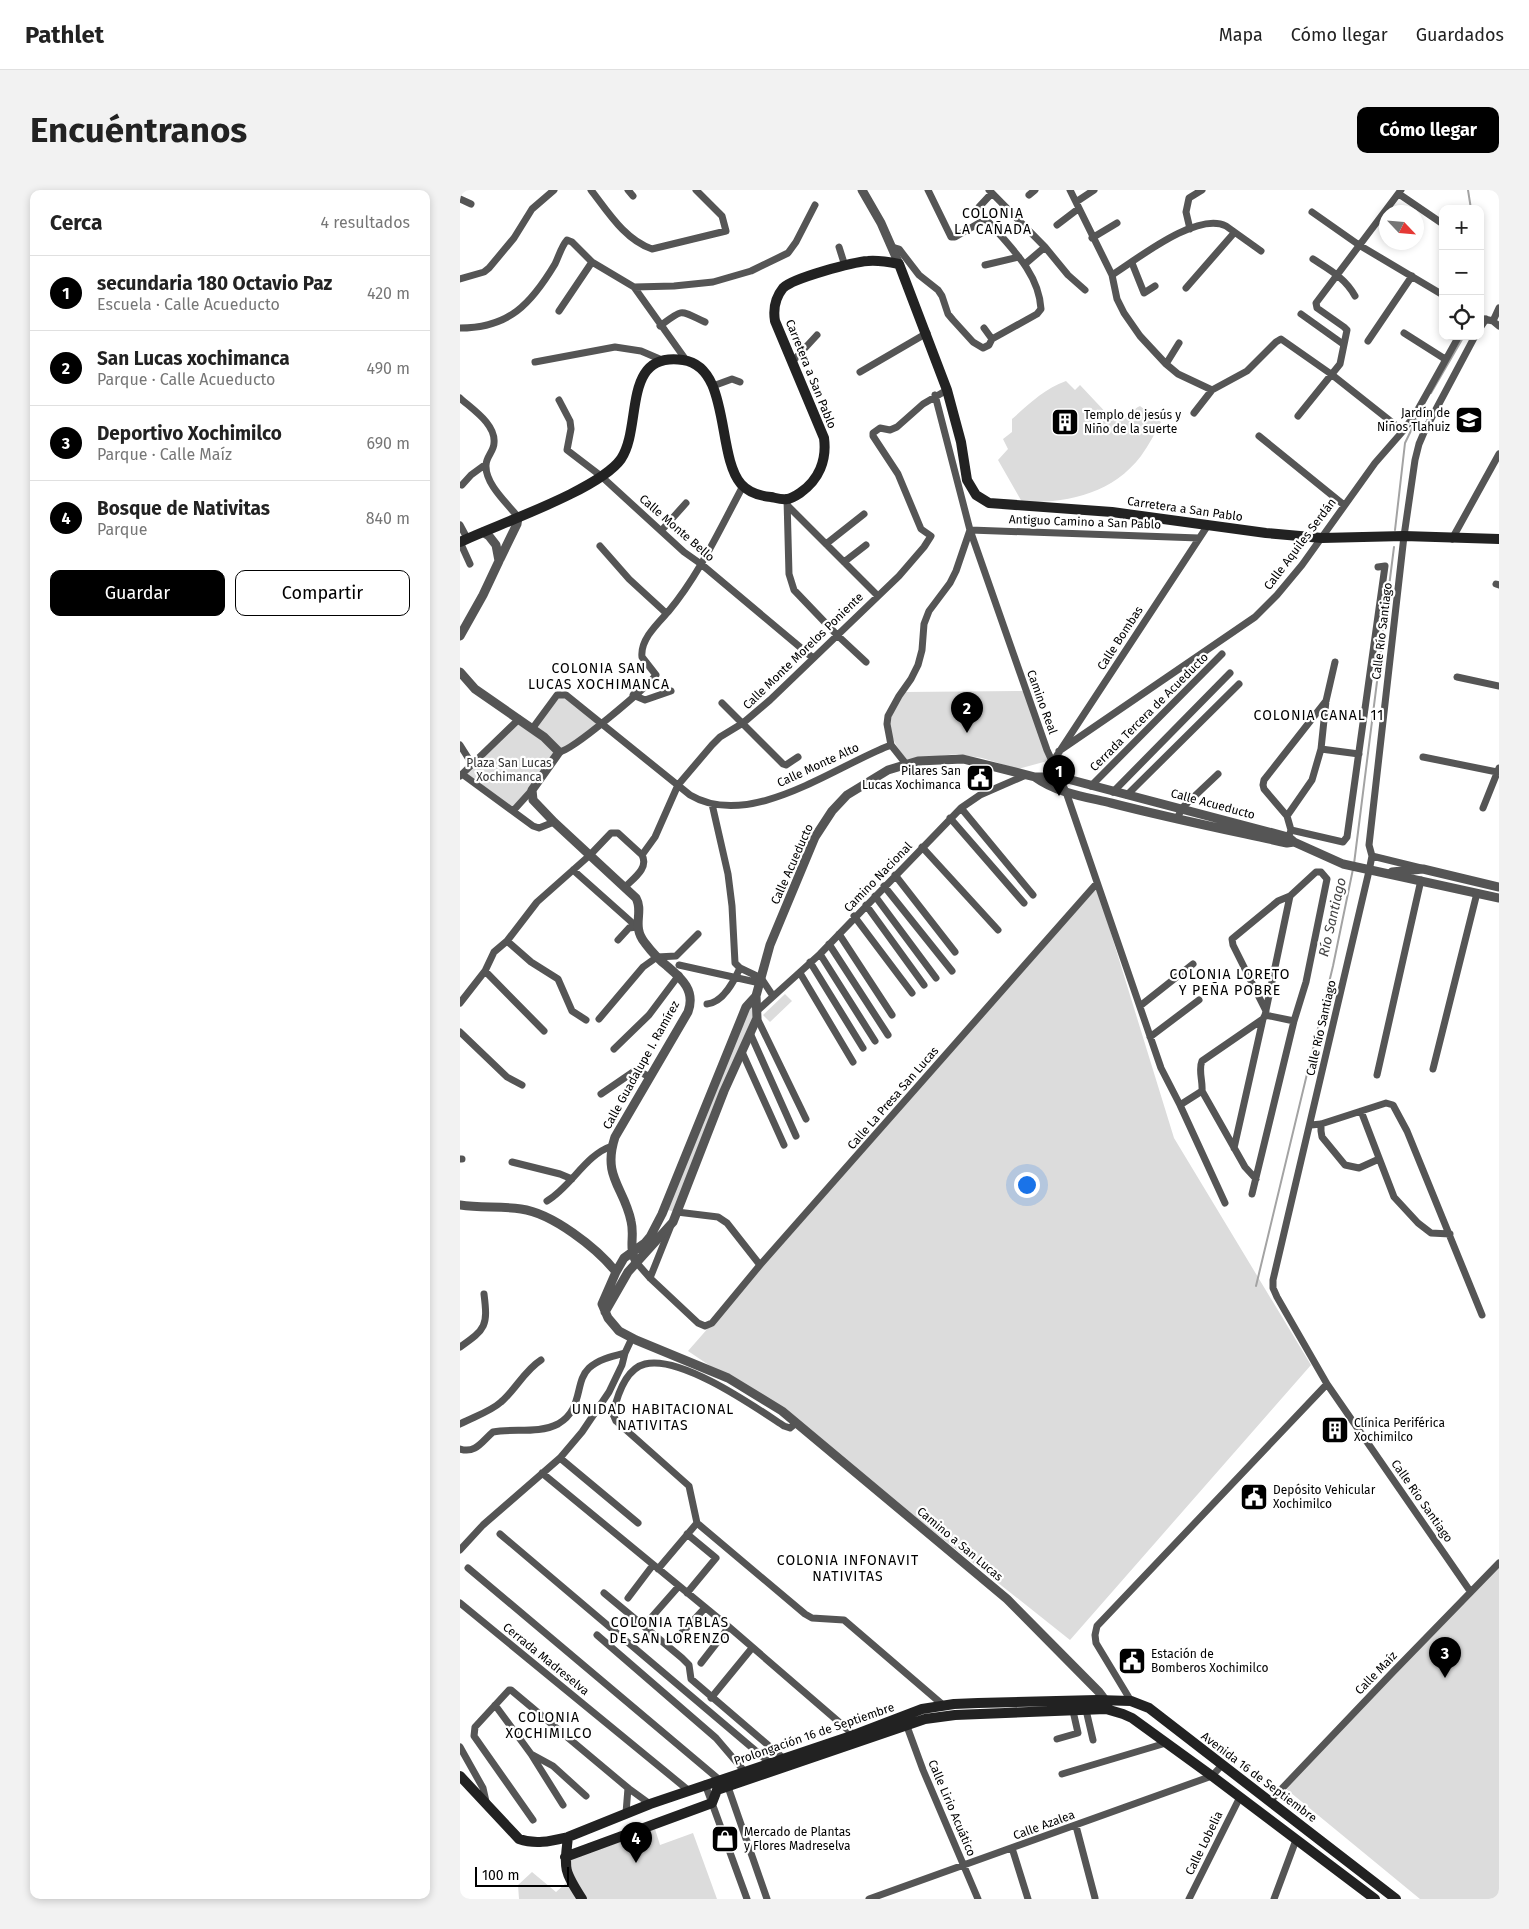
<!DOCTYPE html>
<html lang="es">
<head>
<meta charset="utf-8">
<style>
	:root { --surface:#fff; --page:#f2f2f2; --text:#222; --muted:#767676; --line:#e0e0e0; --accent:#000 }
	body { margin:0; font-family:"Fira Sans",sans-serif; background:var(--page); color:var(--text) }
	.controls { position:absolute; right:15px; top:15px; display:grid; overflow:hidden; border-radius:10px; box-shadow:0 2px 8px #0003 }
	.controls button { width:45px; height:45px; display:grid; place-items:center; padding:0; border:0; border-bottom:1px solid var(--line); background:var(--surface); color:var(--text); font:25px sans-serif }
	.compass { position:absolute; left:919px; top:15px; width:45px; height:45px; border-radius:50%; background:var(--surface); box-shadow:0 2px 8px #0003; rotate:116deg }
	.scale { position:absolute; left:15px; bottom:12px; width:94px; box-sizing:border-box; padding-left:5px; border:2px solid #000; border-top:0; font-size:14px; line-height:18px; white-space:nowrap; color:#000; -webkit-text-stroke:4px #fff; paint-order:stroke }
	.you { position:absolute; left:566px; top:994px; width:18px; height:18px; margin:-12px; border:4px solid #fff; border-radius:50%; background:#1a73e8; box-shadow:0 0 0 8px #1a73e833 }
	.badge { display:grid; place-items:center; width:32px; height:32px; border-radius:50%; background:var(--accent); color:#fff; font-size:16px; font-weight:700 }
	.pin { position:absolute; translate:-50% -41px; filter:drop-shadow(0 1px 2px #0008) }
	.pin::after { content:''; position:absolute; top:26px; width:18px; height:15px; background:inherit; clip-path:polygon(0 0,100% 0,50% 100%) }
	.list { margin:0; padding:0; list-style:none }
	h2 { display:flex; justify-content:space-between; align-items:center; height:65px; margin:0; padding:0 20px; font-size:21px }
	h2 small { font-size:16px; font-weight:400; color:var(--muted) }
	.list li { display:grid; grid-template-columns:32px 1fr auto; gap:15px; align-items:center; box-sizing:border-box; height:75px; padding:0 20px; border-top:1px solid var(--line) }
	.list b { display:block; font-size:19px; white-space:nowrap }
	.list p { margin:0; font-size:16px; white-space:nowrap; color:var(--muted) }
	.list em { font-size:16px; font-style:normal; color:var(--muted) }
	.actions { display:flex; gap:10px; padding:15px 20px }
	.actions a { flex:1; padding:11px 0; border:1px solid var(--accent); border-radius:10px; text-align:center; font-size:18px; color:var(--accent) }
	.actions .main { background:var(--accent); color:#fff }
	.icon { flex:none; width:28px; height:28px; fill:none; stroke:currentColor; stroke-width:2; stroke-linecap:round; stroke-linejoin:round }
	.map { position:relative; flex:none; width:1039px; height:1709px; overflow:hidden; border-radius:10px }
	header { display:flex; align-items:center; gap:30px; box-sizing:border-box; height:70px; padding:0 25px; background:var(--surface); border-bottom:1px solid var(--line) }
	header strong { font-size:24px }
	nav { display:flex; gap:28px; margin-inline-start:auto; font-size:18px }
	.intro { display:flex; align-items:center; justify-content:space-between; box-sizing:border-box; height:120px; padding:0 30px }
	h1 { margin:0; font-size:35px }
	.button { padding:12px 22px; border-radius:10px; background:var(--accent); color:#fff; font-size:18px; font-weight:700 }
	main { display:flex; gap:30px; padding:0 30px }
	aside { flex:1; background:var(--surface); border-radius:10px; box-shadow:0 2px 8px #0003 }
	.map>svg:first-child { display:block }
	.green { fill:#dcdcdc }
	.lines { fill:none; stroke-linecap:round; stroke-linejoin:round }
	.stream { stroke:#a3a3a3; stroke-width:2 }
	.minor { stroke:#555; stroke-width:7 }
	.tertiary { stroke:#555; stroke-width:9 }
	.secondary { stroke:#222; stroke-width:10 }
	.labels { text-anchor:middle; stroke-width:4.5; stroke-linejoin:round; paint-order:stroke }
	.street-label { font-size:12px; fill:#000; stroke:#fff }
	.poi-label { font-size:12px; fill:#000; stroke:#fff; text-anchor:start }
	.park-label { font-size:12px; fill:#333; stroke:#fff }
	.neighbourhood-label { font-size:14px; letter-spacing:1px; fill:#000; stroke:#fff }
	.water-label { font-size:14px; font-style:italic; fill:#444; stroke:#fff }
</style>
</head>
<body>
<header>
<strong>Pathlet</strong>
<nav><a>Mapa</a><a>Cómo llegar</a><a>Guardados</a></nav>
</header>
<div class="intro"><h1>Encuéntranos</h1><a class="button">Cómo llegar</a></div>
<main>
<aside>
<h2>Cerca<small>4 resultados</small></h2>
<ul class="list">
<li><span class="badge">1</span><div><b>secundaria 180 Octavio Paz</b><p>Escuela · Calle Acueducto</p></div><em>420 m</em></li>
<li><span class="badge">2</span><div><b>San Lucas xochimanca</b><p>Parque · Calle Acueducto</p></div><em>490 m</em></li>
<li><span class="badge">3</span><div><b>Deportivo Xochimilco</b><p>Parque · Calle Maíz</p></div><em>690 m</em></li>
<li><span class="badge">4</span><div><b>Bosque de Nativitas</b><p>Parque</p></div><em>840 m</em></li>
</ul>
<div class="actions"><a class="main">Guardar</a><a>Compartir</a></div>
</aside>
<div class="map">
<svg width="1039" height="1709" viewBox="0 0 1039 1709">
	<rect width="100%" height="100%" fill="#fff"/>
	<path class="green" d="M606,191l9,9 5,-5 31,33 5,-2 6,4c7,-3 11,-11 18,-14l21,16c-6,11 -12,23 -20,34 -29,38 -73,47 -119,46l-24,-42 10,-11 -5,-10 9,-7v-13c17,-15 32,-30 54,-38z
		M567,501l24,69 -33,9 -36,-11 -26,-4 -49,6c-23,-29 -22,-39 -2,-68z
		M101,503l40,31 -37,27 -51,60 -51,-37 57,-55 13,10z
		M637,698l77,250 137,227 -241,275 -288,-229 -54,-33 -40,-27 340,-388z
		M325,804l7,7 -22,21 -7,-7z
		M293,814v14l-41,92 -37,102 -10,-3 80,-194z
		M1039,1377v332h-79l-135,-111z
		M195,1639l5,16 33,-12 24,66h-130l-14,-21 -4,-18z
		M72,1682l24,20 10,-9 11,16h-58l-1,-14z"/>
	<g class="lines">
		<path class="stream" d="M1008,0l3,19
			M1020,82v6
			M971,203l33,-57
			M935,340l10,-87 15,-31
			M894,674l40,-317
			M796,1096l77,-320 20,-97"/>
		<path class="minor" d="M131,0c17,22 34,50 61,59l74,-18 -4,-15 -26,-26
			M168,0l5,6
			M529,0l56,57 23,28 17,15
			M610,0l42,85 5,24 7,14 16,23 26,28 12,10 34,16 35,-19 29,-29 5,-3 50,35 72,57
			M939,4l44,30
			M569,5l6,-5
			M0,9l11,5
			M616,12l18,-12
			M852,22l47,33 84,50
			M526,29l-7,-8v-4l13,-14
			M597,35l21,-16
			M730,39l-4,-17 3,-14 13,-8
			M632,48l25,-15
			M379,57l6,19
			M432,57l7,2 20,26 19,15 4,6 6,18 5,6 20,22 10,6 6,-3 3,-6 45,-25 4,-5c-2,-37 -32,-63 -55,-90l-31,18h-4l-23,-47
			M853,69c17,11 32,19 42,37
			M672,73l12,30 11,-7
			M565,74l20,-17
			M525,75l34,-8
			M652,85c24,-15 85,-64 114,-49l35,25
			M0,89l24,-7 5,-4 25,-30 18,-29 22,-19
			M174,97l52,73
			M726,98l48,-55
			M99,121l33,-49
			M841,124l42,30
			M1020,128l13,3 6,5
			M1033,131l6,-13
			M200,136c24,-18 19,-16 45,-4
			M0,138c49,0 71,-24 95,-64 4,-8 6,-17 12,-24l5,2 20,20 42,25 40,-1 39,-4 38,-11 37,-18 8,-11 19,-37
			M524,138l8,11
			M1020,138l6,-9
			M944,143l41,26
			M908,151l44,-65
			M333,171l24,-26
			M75,172l80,-15 26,4 21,9
			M706,174l13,-21
			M400,182l67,-39
			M253,196l19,-7 8,3
			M475,205l35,135 77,220 19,42 95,276 19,37 22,-14c1,-10 -4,-21 0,-30l61,-42 2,-4 29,6
			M0,208c12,11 36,26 34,45 0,8 -8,14 -8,22 -1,19 21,38 32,52
			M99,210l11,21 1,8 -4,21 34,26 83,76 17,12 112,94
			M734,223l18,-23
			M838,226l42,-52 7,-34 -3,-3 -27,-19 -1,-5 85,-113
			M799,246l85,69
			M2,295l9,-10 15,-11
			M327,309l2,75 5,16 43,45 29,27
			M328,316l90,90
			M0,335l7,13
			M201,341l25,-28
			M992,349l47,-85
			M0,352l10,22
			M366,354l38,-30
			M140,356l29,33 37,34
			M384,372l22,-17
			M1036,394l3,1
			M997,487l42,9
			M173,505l12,5 26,-9
			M262,513l61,61 3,1 12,-8
			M72,539l25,-34h9l124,100c60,36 145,-29 201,-50l15,19
			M0,555l12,19
			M431,555l-4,-21 1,-8 11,-20 12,-17 7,-14 4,-15 2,-26 5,-13 21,-28 6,-12 14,-41 229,8
			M861,559l38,5
			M599,561l196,-134 22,-22 25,-30 73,-102 28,-32 13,-18 43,-77
			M99,562c13,-1 87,-64 97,-77l-14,-18c-2,-17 15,-33 26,-45 31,-37 52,-83 75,-126
			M963,567l74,15
			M592,573l156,-238
			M2,584l71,52 6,2 15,-6
			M0,586l59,-57
			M631,596l131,-132
			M653,602l117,-119
			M667,605l112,-111
			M252,614l16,70 4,32 3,57 5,5 21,10 12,18
			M501,618l72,87
			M1023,618l16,-40
			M53,621l19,-21
			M827,626l-23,-27 -1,-4 1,-5 62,-79
			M490,628l74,85
			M717,629l5,-11 36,-34
			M831,640l52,12 4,-5 38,-271 -7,1
			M830,643l1,-3 -4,-14 25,-36 9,-31 5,-48 9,-39
			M462,657l76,83
			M912,666l49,12
			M113,680l64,57
			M435,685l60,77
			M424,696l68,85
			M165,697c9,-9 24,-19 17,-32l13,-18 23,-52 34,-40 8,-8 23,-14 27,-23 129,-124 25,-29 7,-11 -10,-7 -23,-55 -25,-38v-3l7,-5 10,2 7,-3 26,-23 24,-14
			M415,706l61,82
			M406,715l58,80
			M394,726l58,77
			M379,744l53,81
			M158,750l11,-12 8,-1
			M47,751l24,21 27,17 14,32 14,9
			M369,754l59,91
			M360,764l55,87
			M350,772l53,86
			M219,775l81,18
			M25,781l59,60
			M340,783l53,89
			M0,813l25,-32 9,-19 13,-11 30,-39 53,-47 21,-22h7l24,22
			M247,814c16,-1 27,-23 33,-36
			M680,816l53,-42
			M806,820l24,-114
			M297,821l63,-57 141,-146 19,-13 46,-20
			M297,828l49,101
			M139,829l44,-52 14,-10 19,-1 22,-22
			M0,842l47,45 15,8
			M290,843l46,103
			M690,847l49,-37
			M154,859l35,-34 30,-40
			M282,862l42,93
			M973,879l44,-176
			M917,885l44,-195
			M742,901l43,76 11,12
			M141,904l35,-24 14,7
			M720,915l45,98
			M901,921l33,86 24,26 13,10 19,1
			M861,934v7l1,6 23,28 14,3 20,-9
			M851,935l10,-1 65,-21 7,2 14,26 75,184
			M774,958l29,-129
			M0,969h2
			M52,972l48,12 12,5
			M792,1004l42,-173 12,-39 21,-103 -6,-7h-5l-26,24 -12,5 -46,38 1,6 33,66 -1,4
			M87,1011c25,-15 38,-46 65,-55
			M217,1022l41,5 9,6 33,42
			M176,1072l14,16 48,45 7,3 7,-3 48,-58 337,-382
			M190,1088l20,-50
			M0,1157c26,-18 28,-21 24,-53
			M336,1233l-6,5 -6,-2c-29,-19 -103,-71 -139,-62 -20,5 -28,32 -32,50l3,7 73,65 8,37 108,91 7,4 32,2 99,85
			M0,1234c13,-7 30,-12 41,-22 15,-13 24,-32 40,-42
			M0,1259c16,5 22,-8 33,-17 21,-4 45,2 65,-8 26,-15 16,-42 31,-56 10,-9 24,-12 36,-15
			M100,1268l78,65
			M82,1283l187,154 125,108
			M40,1344l270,229
			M0,1360l23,-25 77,-67 22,-26 27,-40 13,-27 3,-12 7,-15
			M8,1378l260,219 39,112
			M198,1379l39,-46
			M1010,1401l-143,-207 -50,-87 -4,-9v-8l96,-409 3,-15 -3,-11 35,-309 11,-76 4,-16 6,-14 50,-94
			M144,1403l78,65 7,7 2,14 92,79
			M227,1403l29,-35 -29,-24
			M168,1408l25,-33
			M0,1413l228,187
			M190,1429l29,-33
			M137,1445l119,103 29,34
			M215,1450l30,-32
			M241,1473l28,-36
			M251,1508l41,-50
			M671,1511l-35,-58 -1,-8 2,-9 230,-242
			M35,1515l36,49 22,12 33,30
			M626,1520l7,30
			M445,1531l18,49 55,129
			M597,1549l21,-6 -5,-22
			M0,1557l23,41 4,18
			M71,1564l32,51
			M602,1584l104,-31
			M245,1594l42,115
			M810,1611l121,-127 108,-111
			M166,1623l2,-25
			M73,1630l-59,-84 1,-9 34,-37h2l117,98 22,16
			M616,1636l19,72
			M552,1658l16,51
			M409,1709l343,-123 10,-11
			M729,1709l51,-102
			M814,1709l22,-59"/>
		<path class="tertiary" d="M402,0l19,33 18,41
			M40,369l17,-35 1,-7
			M0,446l23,-41 16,-34 -3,-16 -7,-9 -6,-4
			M0,482l15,17 69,48 15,15 -27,38 1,10 21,22 82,76c8,14 -5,28 9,45 6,8 13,16 22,23 14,12 29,24 21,46l-73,125c-13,40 9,50 16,84 4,16 -3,25 5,41
			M575,587c22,16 51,20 76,26 58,15 117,27 176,40l7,-1
			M932,682l31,-3 76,18
			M0,1015c20,3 41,1 61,4 31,4 76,39 95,63
			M145,1122l23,-40 45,-50 51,-131 33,-73 -1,-22
			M645,1516v-6l-6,-8 -92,-93 -225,-188 -54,-33 -92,-38 -17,-9 -11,-13 -6,-14 14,-32 8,-14 21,-15 5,-6 12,-23 84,-207 10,-11 14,-51 45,-108 17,-26 15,-16 41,-25 30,-9 45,-2 72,18h25l228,60 6,5 49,22 156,34"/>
		<path class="secondary" d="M0,352c38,-18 139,-52 161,-83 22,-33 0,-108 62,-99 48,7 33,95 58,124 8,9 19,12 30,13 5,1 11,3 16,2 4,0 10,-4 13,-6 19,-13 27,-33 24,-55l-49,-117c-2,-12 0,-23 8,-33 10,-10 70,-26 85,-27 10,-1 21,1 31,3l48,126 14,52 6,38 9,15 13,8 123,9 154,21 56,5 82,-2 95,3
			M0,1586l59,63c17,6 32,2 49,-2
			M105,1667l147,-54 5,-13 208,-71 30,-4 151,-6 17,5 9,4 80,58 163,123
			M122,1709c-18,-28 -18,-29 -14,-62l82,-33 204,-69 68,-26 32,-5 24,-1 119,-3 34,1 18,7 247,191"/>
	</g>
	<defs>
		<g id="school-square" transform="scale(1.4375)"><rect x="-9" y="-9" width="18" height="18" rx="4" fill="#000" stroke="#fff"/><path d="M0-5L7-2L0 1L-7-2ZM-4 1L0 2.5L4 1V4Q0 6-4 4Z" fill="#fff"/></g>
		<g id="building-square" transform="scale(1.4375)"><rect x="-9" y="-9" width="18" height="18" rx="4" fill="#000" stroke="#fff"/><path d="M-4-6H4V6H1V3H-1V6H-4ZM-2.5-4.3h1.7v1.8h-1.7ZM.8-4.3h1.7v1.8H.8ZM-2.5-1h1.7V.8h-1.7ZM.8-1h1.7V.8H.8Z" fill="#fff"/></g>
		<g id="civic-square" transform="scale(1.4375)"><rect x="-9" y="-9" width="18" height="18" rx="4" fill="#000" stroke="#fff"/><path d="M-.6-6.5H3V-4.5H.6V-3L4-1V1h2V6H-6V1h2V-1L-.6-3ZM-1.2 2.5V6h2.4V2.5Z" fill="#fff"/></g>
		<g id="shop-square" transform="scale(1.4375)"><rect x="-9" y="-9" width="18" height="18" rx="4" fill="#000" stroke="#fff"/><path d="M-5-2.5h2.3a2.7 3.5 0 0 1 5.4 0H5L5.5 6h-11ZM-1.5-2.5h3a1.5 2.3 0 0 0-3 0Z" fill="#fff"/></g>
	</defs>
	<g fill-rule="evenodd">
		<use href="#school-square" x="1009" y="230"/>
		<use href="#building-square" x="605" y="232"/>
		<use href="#civic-square" x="520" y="588"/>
		<use href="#building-square" x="875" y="1240"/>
		<use href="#civic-square" x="794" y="1307"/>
		<use href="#civic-square" x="672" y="1471"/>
		<use href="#shop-square" x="265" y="1649"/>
	</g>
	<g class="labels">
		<g class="street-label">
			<text transform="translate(351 184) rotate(68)" y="4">Carretera a San Pablo</text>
			<text transform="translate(725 319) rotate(8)" y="4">Carretera a San Pablo</text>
			<text transform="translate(625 332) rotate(2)" y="4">Antiguo Camino a San Pablo</text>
			<text transform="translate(217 338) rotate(41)" y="4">Calle Monte Bello</text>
			<text transform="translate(840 354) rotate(-53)" y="4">Calle Aquiles Serdán</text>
			<text transform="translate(922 441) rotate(-83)" y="4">Calle Río Santiago</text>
			<text transform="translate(660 448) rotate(-57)" y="4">Calle Bombas</text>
			<text transform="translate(343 461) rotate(-44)" y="4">Calle Monte Morelos Poniente</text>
			<text transform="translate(582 512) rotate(70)" y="4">Camino Real</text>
			<text transform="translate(689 522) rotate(-45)" y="4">Cerrada Tercera de Acueducto</text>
			<text transform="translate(358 575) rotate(-25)" y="4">Calle Monte Alto</text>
			<text transform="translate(753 614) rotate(15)" y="4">Calle Acueducto</text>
			<text transform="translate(332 674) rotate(-66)" y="4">Calle Acueducto</text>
			<text transform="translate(418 687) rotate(-46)" y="4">Camino Nacional</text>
			<text transform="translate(861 838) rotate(-77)" y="4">Calle Río Santiago</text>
			<text transform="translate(181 875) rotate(-61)" y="4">Calle Guadalupe I. Ramírez</text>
			<text transform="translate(433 908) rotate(-49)" y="4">Calle La Presa San Lucas</text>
			<text transform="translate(962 1311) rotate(55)" y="4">Calle Río Santiago</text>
			<text transform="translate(500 1354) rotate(40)" y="4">Camino a San Lucas</text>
			<text transform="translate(86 1469) rotate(39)" y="4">Cerrada Madreselva</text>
			<text transform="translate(916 1483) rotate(-46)" y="4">Calle Maíz</text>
			<text transform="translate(354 1544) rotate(-19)" y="4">Prolongación 16 de Septiembre</text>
			<text transform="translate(799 1587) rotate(37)" y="4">Avenida 16 de Septiembre</text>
			<text transform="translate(492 1618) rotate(67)" y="4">Calle Lirio Acuático</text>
			<text transform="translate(584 1635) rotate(-20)" y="4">Calle Azalea</text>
			<text transform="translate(744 1653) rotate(-64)" y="4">Calle Lobelia</text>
		</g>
		<g class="poi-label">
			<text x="990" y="227" text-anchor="end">Jardín de<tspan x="990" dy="14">Niños Tlahuiz</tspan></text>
			<text x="624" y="229">Templo de jesús y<tspan x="624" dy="14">Niño de la suerte</tspan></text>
			<text x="501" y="585" text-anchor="end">Pilares San<tspan x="501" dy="14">Lucas Xochimanca</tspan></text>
			<text x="894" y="1237">Clínica Periférica<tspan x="894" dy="14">Xochimilco</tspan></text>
			<text x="813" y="1304">Depósito Vehicular<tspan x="813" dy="14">Xochimilco</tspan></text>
			<text x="691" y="1468">Estación de<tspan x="691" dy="14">Bomberos Xochimilco</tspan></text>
			<text x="284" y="1646">Mercado de Plantas<tspan x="284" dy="14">y Flores Madreselva</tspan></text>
		</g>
		<g class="park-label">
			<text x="49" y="577">Plaza San Lucas<tspan x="49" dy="14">Xochimanca</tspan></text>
		</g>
		<g class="neighbourhood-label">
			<text x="533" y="28">COLONIA<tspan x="533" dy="16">LA CAÑADA</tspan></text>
			<text x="139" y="483">COLONIA SAN<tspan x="139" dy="16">LUCAS XOCHIMANCA</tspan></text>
			<text x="859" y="530">COLONIA CANAL 11</text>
			<text x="770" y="789">COLONIA LORETO<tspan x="770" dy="16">Y PEÑA POBRE</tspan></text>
			<text x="193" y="1224">UNIDAD HABITACIONAL<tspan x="193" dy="16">NATIVITAS</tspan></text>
			<text x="388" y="1375">COLONIA INFONAVIT<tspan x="388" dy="16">NATIVITAS</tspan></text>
			<text x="210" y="1437">COLONIA TABLAS<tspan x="210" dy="16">DE SAN LORENZO</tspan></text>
			<text x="89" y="1532">COLONIA<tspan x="89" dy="16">XOCHIMILCO</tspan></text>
		</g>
		<g class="water-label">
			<text transform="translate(872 727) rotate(-77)" y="5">Río Santiago</text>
		</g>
	</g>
</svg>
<div class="controls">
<button>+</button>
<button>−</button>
<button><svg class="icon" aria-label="locate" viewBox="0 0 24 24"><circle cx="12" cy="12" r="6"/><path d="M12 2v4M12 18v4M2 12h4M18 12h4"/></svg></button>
</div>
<svg class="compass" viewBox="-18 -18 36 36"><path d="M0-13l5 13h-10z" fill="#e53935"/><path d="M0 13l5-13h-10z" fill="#767676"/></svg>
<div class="scale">100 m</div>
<div class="you"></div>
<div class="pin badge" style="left:599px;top:606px">1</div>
<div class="pin badge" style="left:507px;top:543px">2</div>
<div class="pin badge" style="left:985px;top:1488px">3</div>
<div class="pin badge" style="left:176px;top:1673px">4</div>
</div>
</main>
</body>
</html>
